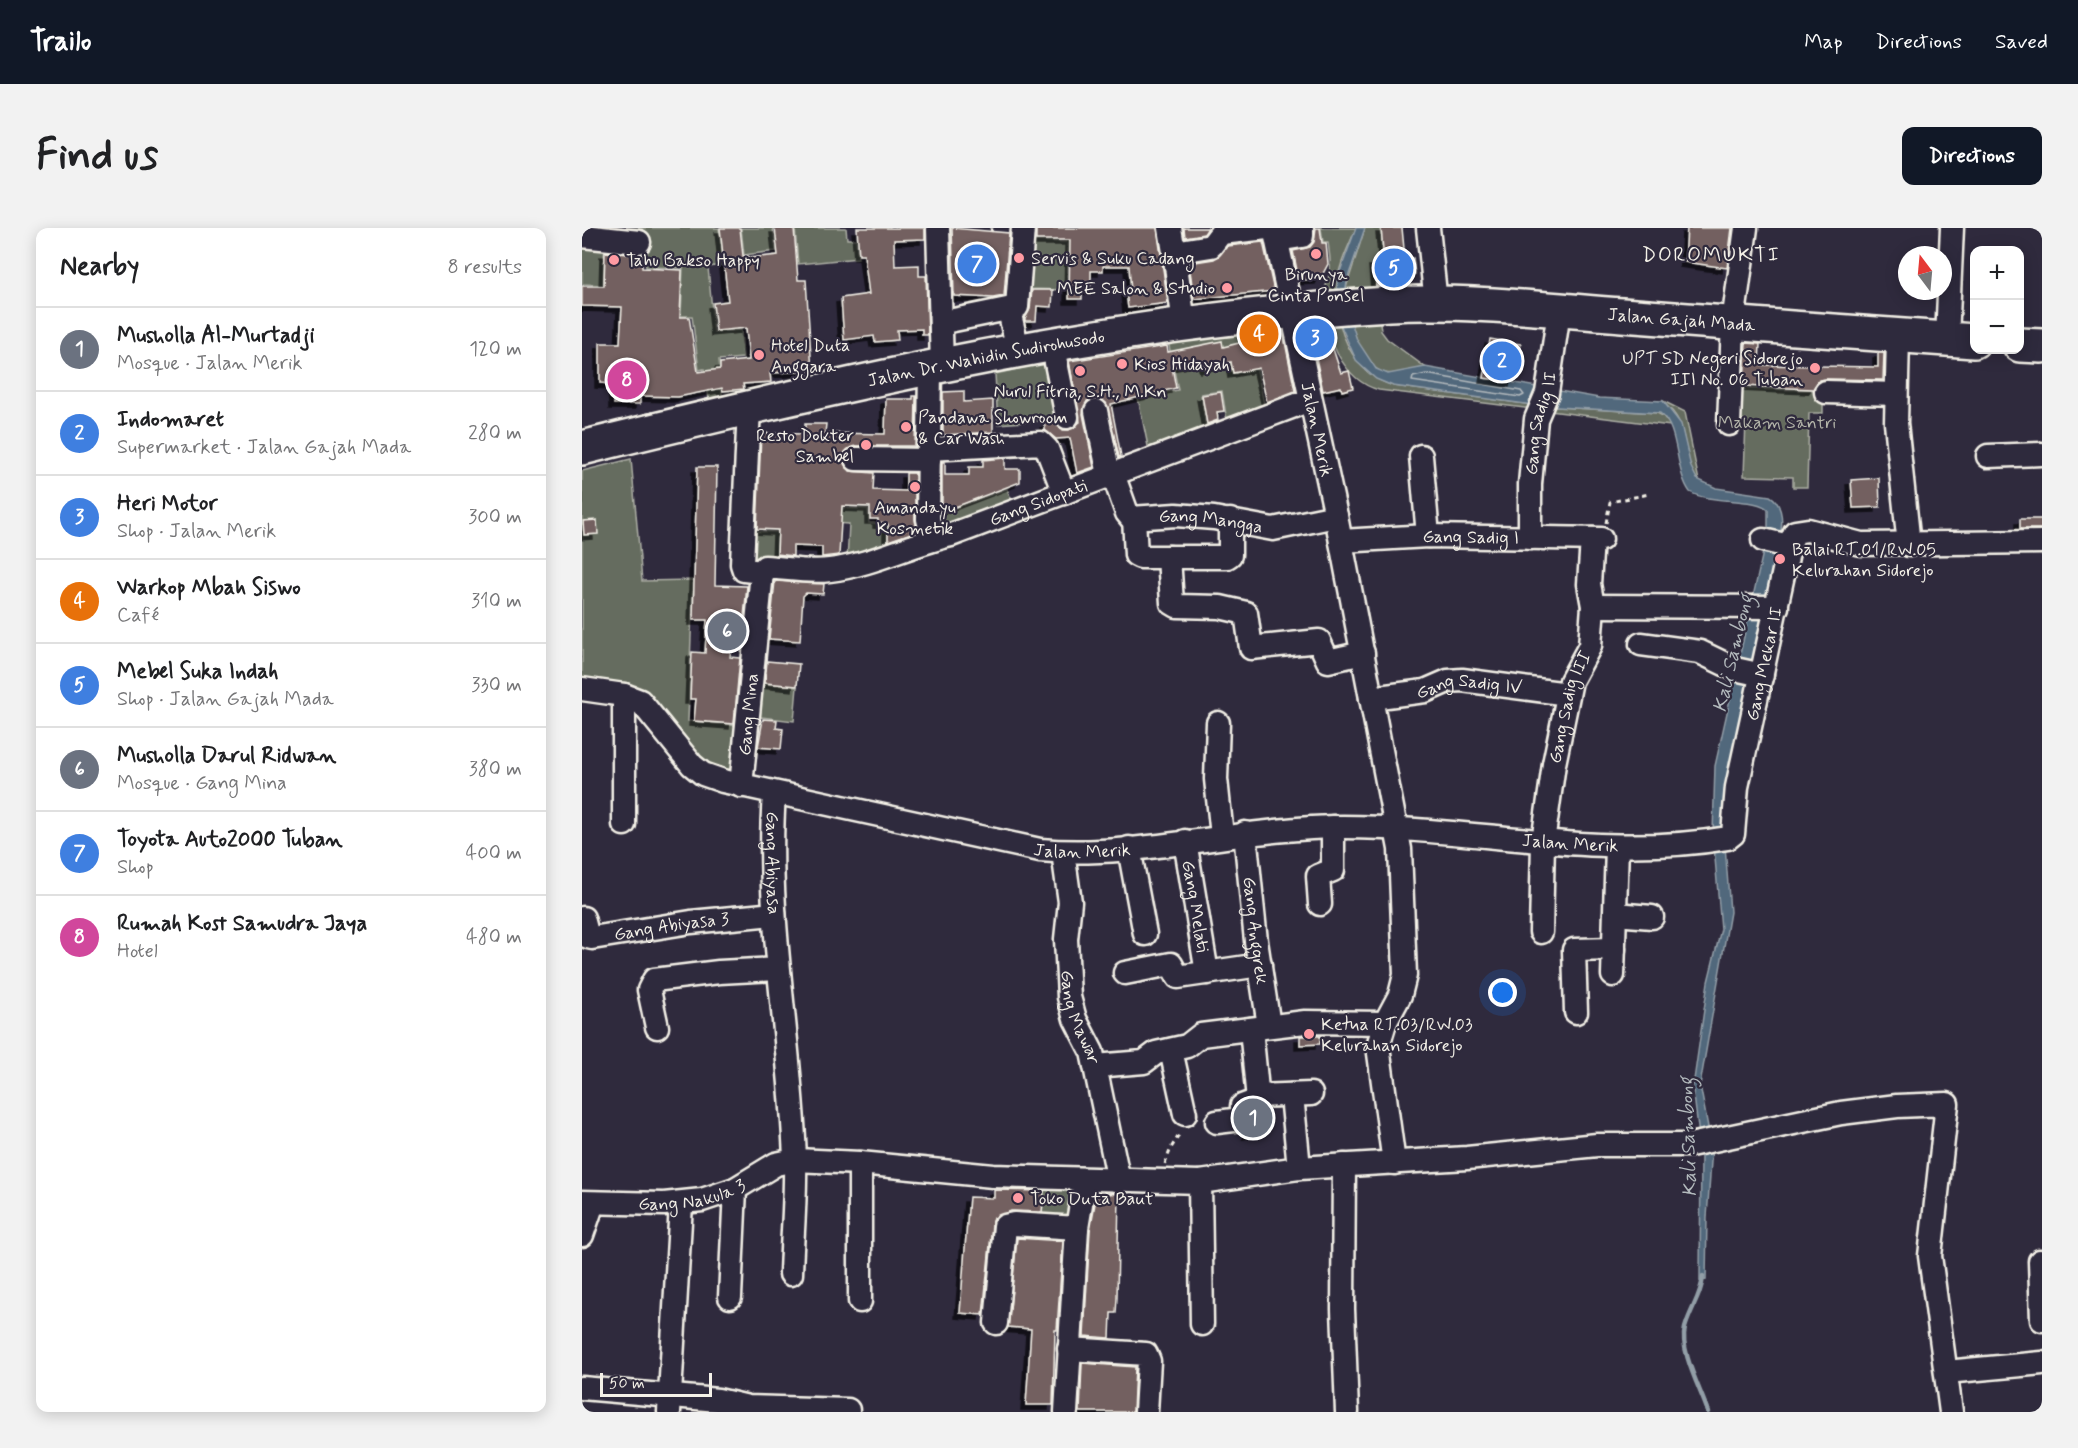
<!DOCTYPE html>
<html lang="en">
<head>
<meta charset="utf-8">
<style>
	:root { --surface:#fff; --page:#f2f2f2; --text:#202124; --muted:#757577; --line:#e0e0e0; --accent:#111827 }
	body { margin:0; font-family:Mynerve,sans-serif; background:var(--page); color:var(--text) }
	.controls { position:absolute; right:18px; top:18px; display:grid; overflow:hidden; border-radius:12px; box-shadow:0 3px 15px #0003 }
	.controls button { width:54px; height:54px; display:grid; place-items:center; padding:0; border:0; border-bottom:2px solid var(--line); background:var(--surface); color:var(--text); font:30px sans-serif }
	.compass { position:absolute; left:1316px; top:18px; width:54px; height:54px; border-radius:50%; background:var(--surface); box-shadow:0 3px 15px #0003; rotate:344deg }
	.scale { position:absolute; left:18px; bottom:15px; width:112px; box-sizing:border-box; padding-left:6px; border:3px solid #f4f1e8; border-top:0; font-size:16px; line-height:21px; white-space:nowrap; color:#f4f1e8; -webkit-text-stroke:4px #2f2a3d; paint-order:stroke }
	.you { position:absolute; left:921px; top:765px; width:21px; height:21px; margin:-15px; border:4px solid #fff; border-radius:50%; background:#1a73e8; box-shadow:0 0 0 9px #1a73e833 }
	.badge { display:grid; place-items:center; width:39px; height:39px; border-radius:50%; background:var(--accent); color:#fff; font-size:20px; font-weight:700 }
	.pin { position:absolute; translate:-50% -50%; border:3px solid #fff; box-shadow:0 2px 6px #0006 }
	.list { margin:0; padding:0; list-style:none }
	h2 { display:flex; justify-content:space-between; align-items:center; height:78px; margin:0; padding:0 24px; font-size:26px }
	h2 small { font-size:20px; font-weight:400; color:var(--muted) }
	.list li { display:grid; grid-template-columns:39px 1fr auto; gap:18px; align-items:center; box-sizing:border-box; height:84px; padding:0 24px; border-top:2px solid var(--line) }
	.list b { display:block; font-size:22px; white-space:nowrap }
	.list p { margin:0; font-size:20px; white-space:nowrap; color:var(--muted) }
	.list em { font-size:20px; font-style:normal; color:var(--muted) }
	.map { position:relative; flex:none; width:1460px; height:1184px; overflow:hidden; border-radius:12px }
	header { display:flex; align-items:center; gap:36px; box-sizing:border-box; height:84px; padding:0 30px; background:var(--accent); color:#fff }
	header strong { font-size:28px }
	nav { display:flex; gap:33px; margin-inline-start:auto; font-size:21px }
	.intro { display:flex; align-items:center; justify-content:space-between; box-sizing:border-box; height:144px; padding:0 36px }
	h1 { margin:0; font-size:42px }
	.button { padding:15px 27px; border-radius:12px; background:var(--accent); color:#fff; font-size:21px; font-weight:700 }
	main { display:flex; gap:36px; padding:0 36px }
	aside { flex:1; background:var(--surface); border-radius:12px; box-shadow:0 3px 15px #0003 }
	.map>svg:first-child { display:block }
	.green { fill:#656c5f; stroke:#acaea4; stroke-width:1.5 }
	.water { fill:#51677c; stroke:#929ea7; stroke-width:1.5 }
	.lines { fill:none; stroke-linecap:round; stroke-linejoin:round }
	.shore { stroke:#b3babd; stroke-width:1.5 }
	.stream { stroke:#929ea7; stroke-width:4.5 }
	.building { fill:#736060; stroke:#f4f1e8; stroke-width:1.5; filter:url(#shadow) }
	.minor-casing { stroke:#f4f1e8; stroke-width:27 }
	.highway-casing { stroke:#f4f1e8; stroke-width:38 }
	.path { stroke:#f4f1e8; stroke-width:3; stroke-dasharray:4.5 4.5; stroke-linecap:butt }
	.minor { stroke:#2f2a3d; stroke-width:22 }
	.highway { stroke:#2f2a3d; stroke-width:33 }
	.poi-dot { fill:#ff9aa2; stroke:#2f2a3d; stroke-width:2 }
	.labels { text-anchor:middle; stroke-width:4.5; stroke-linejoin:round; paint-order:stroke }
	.poi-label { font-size:18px; fill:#f4f1e8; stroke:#2f2a3d; text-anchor:start }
	.street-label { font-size:18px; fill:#f4f1e8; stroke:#2f2a3d }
	.park-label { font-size:18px; fill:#b4b5aa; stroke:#2f2a3d }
	.water-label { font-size:20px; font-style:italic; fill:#b3babd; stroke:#2f2a3d }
	.quarter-label { font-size:21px; letter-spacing:1.5px; fill:#f4f1e8; stroke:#2f2a3d }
</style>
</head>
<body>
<header>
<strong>Trailo</strong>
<nav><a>Map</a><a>Directions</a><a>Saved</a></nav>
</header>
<div class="intro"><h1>Find us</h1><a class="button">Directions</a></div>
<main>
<aside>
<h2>Nearby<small>8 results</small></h2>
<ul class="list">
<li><span class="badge" style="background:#6b7280">1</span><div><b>Musholla Al-Murtadji</b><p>Mosque · Jalan Merik</p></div><em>120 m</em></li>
<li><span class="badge" style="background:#3f7fe0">2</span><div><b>Indomaret</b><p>Supermarket · Jalan Gajah Mada</p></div><em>280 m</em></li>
<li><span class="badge" style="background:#3f7fe0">3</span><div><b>Heri Motor</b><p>Shop · Jalan Merik</p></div><em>300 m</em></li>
<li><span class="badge" style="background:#e8710a">4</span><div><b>Warkop Mbah Siswo</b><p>Café</p></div><em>310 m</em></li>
<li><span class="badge" style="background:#3f7fe0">5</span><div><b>Mebel Suka Indah</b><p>Shop · Jalan Gajah Mada</p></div><em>330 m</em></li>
<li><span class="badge" style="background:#6b7280">6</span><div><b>Musholla Darul Ridwan</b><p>Mosque · Gang Mina</p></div><em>380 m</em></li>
<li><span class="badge" style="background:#3f7fe0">7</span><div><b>Toyota Auto2000 Tuban</b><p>Shop</p></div><em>400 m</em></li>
<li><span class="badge" style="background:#d1479c">8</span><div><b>Rumah Kost Samudra Jaya</b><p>Hotel</p></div><em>480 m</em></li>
</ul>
</aside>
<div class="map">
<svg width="1460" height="1184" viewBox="0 0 1460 1184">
	<defs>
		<filter id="shadow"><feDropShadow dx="-5" dy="5" stdDeviation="0" flood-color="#0009"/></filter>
	</defs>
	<rect width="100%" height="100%" fill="#2f2a3d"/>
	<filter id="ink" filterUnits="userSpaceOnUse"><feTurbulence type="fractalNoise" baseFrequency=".0167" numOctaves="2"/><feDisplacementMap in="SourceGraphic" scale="12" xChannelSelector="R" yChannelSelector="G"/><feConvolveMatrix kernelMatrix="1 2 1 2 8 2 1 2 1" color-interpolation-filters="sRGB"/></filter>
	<g filter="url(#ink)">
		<path class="green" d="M0,0h137l4,37 -15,2 6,65 27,-2 2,28 -24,2 3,35 -13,4 -5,-30 -5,1 -7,-54h-11l2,-48 -37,-1 -3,-28z
			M159,0h32l3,23 -32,4z
			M213,0h51l1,11h9l2,19 -60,6z
			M484,0h3l-2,62 -38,-1 1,-48 36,1z
			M739,0h35c-7,18 -18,38 -19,57 -4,41 15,89 57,101l146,20 117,7 6,3 8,10 -292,-36c-36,-9 -57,-58 -55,-93 0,-9 5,-18 6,-27 1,-9 -1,-19 -2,-28h-5z
			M783,0h15l3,32 -10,1 8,70 6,8 38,28c-12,4 -28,9 -41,6 -24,-8 -38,-59 -39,-82z
			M0,12l23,2 -2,43 -21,-1z
			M667,103l17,82 -38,14 -6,-36 -21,3 6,41 -57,21 -12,-58 40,-8 -10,-49z
			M472,133l11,58 -67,5 -3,-50z
			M1155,161l86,1v23h-14l-2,74h-14v-10l-49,-1 2,-56h-10z
			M1081,173l22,11 14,69c-15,-12 -11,-49 -24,-66 -3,-6 -9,-8 -12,-14z
			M49,231l11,122 51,-1 -5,141 54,5 -5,55 -26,-8 -57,-64 -72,-27v-211z
			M425,261l7,17 -79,28 -5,-17z
			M196,278l90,3 1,14h19l-1,25 -40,14 2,-38 -52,-3 -1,12 -18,-1 -2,33 -32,-1 2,-33 31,1z
			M173,455l42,4 -3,34 -42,-5z
			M462,956l32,2 -3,34 -31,-3z"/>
		<path class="water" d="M774,0h9l-18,52 -2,22 12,38 19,29 12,5 37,-7 174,31 64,3 18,23 10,43 6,12 19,9 54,8c11,6 13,22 11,34l-51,234 -5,81 5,67 -30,173 12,63 -5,69 -1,63 -6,1 1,-129 -8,-65 15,-105 13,-53 -8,-95 2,-68 53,-236v-20c-8,-13 -60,-6 -78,-18 -16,-22 -10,-64 -30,-79l-120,-7 -147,-20 -17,-7 -19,-17 -16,-36 -5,-21 2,-28z"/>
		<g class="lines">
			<path class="shore" d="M844,146l95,17 3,4 -4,2 -108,-16 1,-4z"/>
			<path class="stream" d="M1121,1048c-1,18 -13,34 -18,52 -6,22 16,62 23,84"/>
		</g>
		<path class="building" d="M138,0h20l3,28h5l1,2 29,-3 -3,-27h19l4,52h8l6,91 -42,2 1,9 -28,2 1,5 -21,2 -1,-3 -44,9 -38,-1v8h-26v-20l-14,-1v-40h20l2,-36 -40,-1v-20h22l1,-34 37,3v13l40,2 -2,47h9l9,55 22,-3v-6l29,-3 -3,-32 -30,3 -3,-28 15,-2z
			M275,0h68v11l-31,1 1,26 24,-1v11h7l2,59h-6v-6l-25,1 1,10 -23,2 -1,-6 -30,4 -3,-42 28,-4 -5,-39h-5z
			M370,0l57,5 -5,63 -11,2 -39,-2z
			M454,0h121l11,75 -40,5 -2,-17h5l-2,-25h-26v5h-12v19h-9v9h-13l1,-59h-34z
			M602,0h24l-4,6 -19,3z
			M734,0h4l2,15h4l2,21 -8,15 -21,1 -6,-29 17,-4 4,-5z
			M799,0h21l3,31 8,-1 2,16 -9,10 -30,2 -2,-25h10z
			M1105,0h45l-5,40 -42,-6z
			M681,14l11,49 -80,8 -5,-36 25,-4 14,-13z
			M450,62h21l-1,17 -15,-1 -1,15h-11v-3l5,-9z
			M744,100l15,45 8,-2 4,17 -11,3 -1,-4 -18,4 -13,-61z
			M701,104l12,59 -28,11 -8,-34 -26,5 -2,-11 -26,6 -2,-7 -31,6 4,21 -65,16 10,52 -2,1 -13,-54 -12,-5 -7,3 -4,13 11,53 -17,6 -7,-35 -14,1 -11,-9v-7l10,-1 7,8h7l11,-8 -11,-61 98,-15 1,6 54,-11 1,6z
			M908,111l31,5 -7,38 -30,-4z
			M1164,115l14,1 -1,21 119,2v-14h6l-1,27 -57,-1 -7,1 -6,9 -69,-3z
			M382,163v11l29,-2v32l-50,3v-43z
			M639,164l3,19 -7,1 1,8 -11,4 -5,-29z
			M331,168h3l-1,50h-59l-11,6 -2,7 7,12 24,2 -1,17 33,1v-18h9v46l2,12 -29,10v-17l-10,-1v-4h-8v-12l-28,-1 -3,49 -17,2v-10l-29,-1v10l-16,-2 1,-24 -21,-1 4,-96 44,1v-10h21l-1,9 60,1 1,-35h27z
			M423,230v11h15v13l-78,30v-50h3v13h24v-8h14v-7z
			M115,239h20l-2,118 32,1 -5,51 -10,-1 -2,21 10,1 -6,66 -40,-3 2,-22h-6l2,-47 13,1 2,-33h-14z
			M1297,250l1,29 -27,1 -2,-28z
			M1438,291h22v10h-22z
			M15,292l1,14 -14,1 -1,-14z
			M193,353l49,3 -1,10 -17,-1 -3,3 -3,45 -31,-2z
			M185,433l32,3 -2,22 -32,-3z
			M181,491l14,1 -1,8 7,1 -2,20 -23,-2z
			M718,808h20v8l-20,1z
			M679,885l3,18 -16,3 6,-9 2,-10z
			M412,962l50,1 -2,21 -31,-1 -17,7 -2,7 -9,90 -23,-2 9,-116 25,1z
			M515,965l22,1 -2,104 -1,15h-5l-1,25 -26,-2 6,-106z
			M435,1010l46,3 -6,89h-2l-2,75h-27l5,-76 -23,-2z
			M500,1135l53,4 -2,45h-53z"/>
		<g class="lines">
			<g class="minor-casing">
				<g id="minor">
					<path d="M356,0l4,137"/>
					<path d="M588,0l4,24"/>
					<path id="s1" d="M692,0l62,288 64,333 5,126 -5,20 -15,28 -7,23 16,117"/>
					<path d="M846,0l8,75"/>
					<path d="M0,8l57,6"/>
					<path d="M695,12l25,-4v-8"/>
					<path d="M427,82l9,40"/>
					<path d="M367,93l68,-14 6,-79"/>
					<path d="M602,95l-10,-71 37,-6 10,-13 46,-5"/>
					<path d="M1316,108l-2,87 13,122"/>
					<path d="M1365,111l5,-111"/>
					<path d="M470,115l15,74"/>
					<path d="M348,139l-2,152 5,19"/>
					<path d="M1244,164l70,2"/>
					<path d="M514,183l13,64"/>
					<path d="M1147,196l4,-101 13,-95"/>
					<path d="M347,221l112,-6 6,6 17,44"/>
					<path d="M839,228l7,80"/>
					<path d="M1406,228l54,-2"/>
					<path d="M274,231l73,1"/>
					<path id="s2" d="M531,246l14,39 4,5 45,-3 38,3 59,11 63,-13"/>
					<path d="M552,290l2,37 4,2h87l3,-2v-35"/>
					<path id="s3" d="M948,310v-54l6,-65 11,-26 12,-82"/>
					<path d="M1181,312l26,6"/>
					<path id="s4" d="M759,313l87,-5 173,3"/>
					<path d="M587,329l3,46 5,3 43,1 26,6 5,35 68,-7 9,20 35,-8"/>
					<path id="s5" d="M180,344l3,-5c21,1 44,6 65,3 41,-5 81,-26 121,-35l359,-135"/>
					<path d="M1011,378l184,1"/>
					<path d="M1059,416l59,8 35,17 27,6"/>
					<path id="s6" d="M0,461l42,6 16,6 52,64 11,9 20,7 317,69c99,9 202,-23 303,-23 129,0 257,33 385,11l5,-4 4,-47 53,-244 5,-11 13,-2 53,14 181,-2"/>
					<path id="s7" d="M789,470l54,-7 23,-10 14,-1 106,14"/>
					<path d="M636,495l-2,56 6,57"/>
					<path id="s8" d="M159,558l21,-214 -18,-2 -2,-6 7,-157"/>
					<path id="s9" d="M192,566c-9,123 17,244 21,366 1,38 -3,76 -4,114"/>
					<path d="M42,596v-129"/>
					<path id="s10" d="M663,605l11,108 13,85"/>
					<path id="s11" d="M603,613l22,132"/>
					<path d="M547,620l16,86"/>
					<path id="s12" d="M481,624l7,50 -4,37 3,58 6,22 17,33 27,129"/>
					<path d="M738,676l-2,-28 15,-6v-43"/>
					<path d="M1033,686l37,3"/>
					<path id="s13" d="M1,690l5,19 4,1 99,-16 83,-8"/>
					<path id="s14" d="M959,704l2,-90 11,-78 17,-83 19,-35 3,-40 -4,-22 3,-45"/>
					<path d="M543,745l46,-9 7,13 82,-12"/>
					<path d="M1031,747l4,-129"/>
					<path d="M994,784l-2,-62 40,-1"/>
					<path d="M75,799l-8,-37 5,-10 65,-8 59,-3"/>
					<path d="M589,822l14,64"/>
					<path d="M513,838l49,-4 12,-9 31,-7 14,-11 104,-13 80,1"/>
					<path d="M710,867l7,73"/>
					<path d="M676,868l53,-2"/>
					<path d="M635,894l25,-3v-13l16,-6 -7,-71"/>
					<path d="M278,935v138"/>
					<path d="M762,937l-1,144 4,103"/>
					<path d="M618,954l2,142"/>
					<path id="s15" d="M0,974l82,2 38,-4 33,-11 41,-25 19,-4 65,3 133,13 207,6 99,-14 168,-10 130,-13h93l151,-32 56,-7 50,-2 -17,152 21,156"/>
					<path d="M0,1007l11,-32"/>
					<path d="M1458,1033l2,59"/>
					<path d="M148,1069l5,-108"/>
					<path d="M414,1095l9,-97 9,-2 63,4"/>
					<path d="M487,1121l77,5 3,7 -3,51"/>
					<path d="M1364,1144l96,-9"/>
					<path d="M0,1160l136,12 30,7 100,3"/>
					<path d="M87,1184l12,-208"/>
					<path d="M484,1184l11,-184 8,-48"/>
				</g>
			</g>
			<g class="highway-casing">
				<g id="highway">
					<path d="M1438,117l22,1"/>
					<path id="s16" d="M0,220c266,-66 532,-128 807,-144 77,-4 155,5 233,11 117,9 235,18 352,26"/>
				</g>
			</g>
			<path class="path" d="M409,4l1,-4
				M1024,295l4,-21 39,-8
				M583,936l6,-16 10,-16"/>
			<use href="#minor" class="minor"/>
			<use href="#highway" class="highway"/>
		</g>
	</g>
	<g class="poi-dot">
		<circle cx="734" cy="26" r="6"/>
		<circle cx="437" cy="30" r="6"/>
		<circle cx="32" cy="32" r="6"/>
		<circle cx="645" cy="60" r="6"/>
		<circle cx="177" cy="127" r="6"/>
		<circle cx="540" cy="136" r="6"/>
		<circle cx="1233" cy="140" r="6"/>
		<circle cx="498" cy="143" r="6"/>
		<circle cx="324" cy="199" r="6"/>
		<circle cx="284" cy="217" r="6"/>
		<circle cx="333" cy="259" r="6"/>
		<circle cx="1198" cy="331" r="6"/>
		<circle cx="727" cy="806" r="6"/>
		<circle cx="436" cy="970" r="6"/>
	</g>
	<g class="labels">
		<g class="poi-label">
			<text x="449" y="36">Servis &amp; Suku Cadang</text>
			<text x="44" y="38">Tahu Bakso Happy</text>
			<text x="734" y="52" text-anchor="middle">Birunya<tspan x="734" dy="21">Cinta Ponsel</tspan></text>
			<text x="633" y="66" text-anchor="end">MEE Salon &amp; Studio</text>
			<text x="189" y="123">Hotel Duta<tspan x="189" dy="21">Anggara</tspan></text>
			<text x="1221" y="136" text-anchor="end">UPT SD Negeri Sidorejo<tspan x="1221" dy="21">III No. 06 Tuban</tspan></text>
			<text x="552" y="142">Kios Hidayah</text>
			<text x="498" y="169" text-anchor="middle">Nurul Fitria, S.H., M.Kn</text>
			<text x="336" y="195">Pandawa Showroom<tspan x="336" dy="21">&amp; Car Wash</tspan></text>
			<text x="272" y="213" text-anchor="end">Resto Dokter<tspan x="272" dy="21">Sambel</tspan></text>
			<text x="333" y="285" text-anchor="middle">Amandayu<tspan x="333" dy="21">Kosmetik</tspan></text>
			<text x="1210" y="327">Balai RT.01/RW.05<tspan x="1210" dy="21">Kelurahan Sidorejo</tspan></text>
			<text x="739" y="802">Ketua RT.03/RW.03<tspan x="739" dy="21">Kelurahan Sidorejo</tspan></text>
			<text x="448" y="976">Toko Duta Baut</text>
		</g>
		<g class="street-label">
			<text dy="6" stroke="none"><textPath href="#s16" startOffset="1114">Jalan Gajah Mada</textPath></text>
			<text dy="6" stroke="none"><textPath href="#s16" startOffset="414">Jalan Dr. Wahidin Sudirohusodo</textPath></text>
			<text dy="6" stroke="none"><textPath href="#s3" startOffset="116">Gang Sadig II</textPath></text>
			<text dy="6" stroke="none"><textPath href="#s1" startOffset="206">Jalan Merik</textPath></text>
			<text dy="6" stroke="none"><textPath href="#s5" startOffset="290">Gang Sidopati</textPath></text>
			<text dy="6" stroke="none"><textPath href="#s2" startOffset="128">Gang Mangga</textPath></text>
			<text dy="6" stroke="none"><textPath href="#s4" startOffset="130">Gang Sadig I</textPath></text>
			<text dy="6" stroke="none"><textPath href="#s6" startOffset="1372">Gang Mekar II</textPath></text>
			<text dy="6" stroke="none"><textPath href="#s7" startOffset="100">Gang Sadig IV</textPath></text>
			<text dy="6" stroke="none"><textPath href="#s14" startOffset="228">Gang Sadig III</textPath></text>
			<text dy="6" stroke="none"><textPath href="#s8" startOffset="72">Gang Mina</textPath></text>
			<text dy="6" stroke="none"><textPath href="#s6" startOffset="1034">Jalan Merik</textPath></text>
			<text dy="6" stroke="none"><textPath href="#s6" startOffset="544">Jalan Merik</textPath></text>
			<text dy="6" stroke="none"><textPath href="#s9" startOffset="69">Gang Abiyasa</textPath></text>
			<text dy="6" stroke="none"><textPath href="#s11" startOffset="66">Gang Melati</textPath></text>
			<text dy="6" stroke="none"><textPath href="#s13" startOffset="104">Gang Abiyasa 3</textPath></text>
			<text dy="6" stroke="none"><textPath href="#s10" startOffset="98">Gang Anggrek</textPath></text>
			<text dy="6" stroke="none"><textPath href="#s12" startOffset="168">Gang Mawar</textPath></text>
			<text dy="6" stroke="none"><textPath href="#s15" startOffset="111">Gang Nakula 3</textPath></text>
		</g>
		<g class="park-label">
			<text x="1195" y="200">Makam Santri</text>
		</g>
		<g class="water-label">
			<text transform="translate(1150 425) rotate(-77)" y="7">Kali Sambong</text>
			<text transform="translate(1105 909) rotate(-92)" y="7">Kali Sambong</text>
		</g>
		<g class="quarter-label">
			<text x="1129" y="33">DOROMUKTI</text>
		</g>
	</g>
</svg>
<div class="controls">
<button>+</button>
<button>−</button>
</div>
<svg class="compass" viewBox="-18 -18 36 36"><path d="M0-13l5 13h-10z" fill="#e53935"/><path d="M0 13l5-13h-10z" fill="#757577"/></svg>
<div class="scale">50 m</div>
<div class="you"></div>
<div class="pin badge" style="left:671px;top:890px;background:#6b7280">1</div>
<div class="pin badge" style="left:920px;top:133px;background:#3f7fe0">2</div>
<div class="pin badge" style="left:733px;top:110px;background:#3f7fe0">3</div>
<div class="pin badge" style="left:677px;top:106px;background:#e8710a">4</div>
<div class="pin badge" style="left:812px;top:40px;background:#3f7fe0">5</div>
<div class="pin badge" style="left:145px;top:403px;background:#6b7280">6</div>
<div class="pin badge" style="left:395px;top:36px;background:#3f7fe0">7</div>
<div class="pin badge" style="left:45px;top:152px;background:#d1479c">8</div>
</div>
</main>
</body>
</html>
